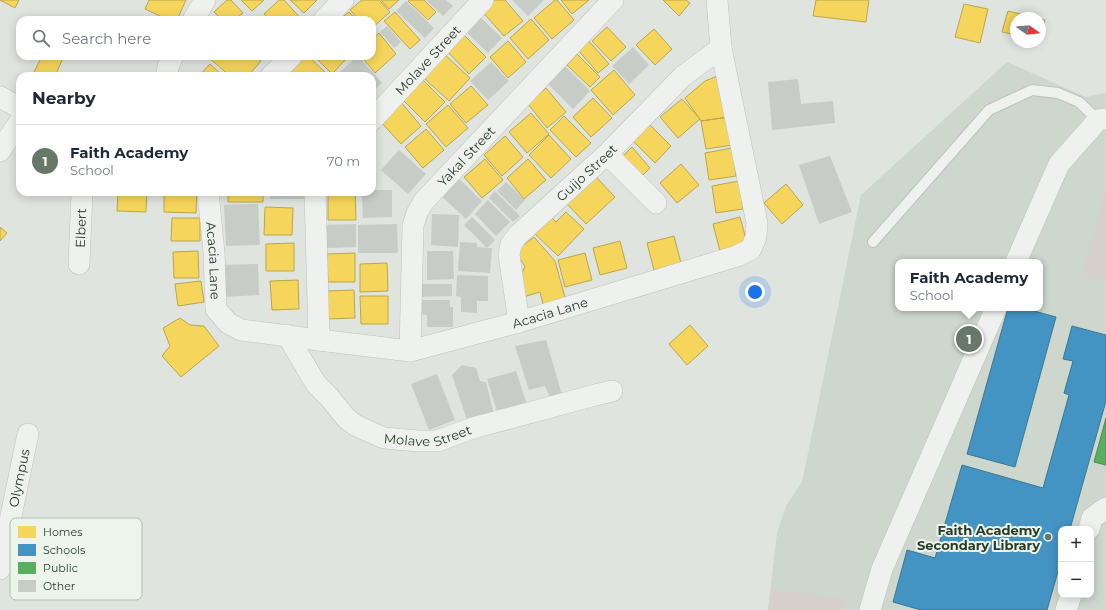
<!DOCTYPE html>
<html lang="en">
<head>
<meta charset="utf-8">
<style>
	:root { --surface:#fff; --page:#f2f2f3; --text:#1f2937; --muted:#747a83; --line:#e0e1e3; --accent:#677768 }
	body { margin:0; font-family:Montserrat,sans-serif; background:var(--page); color:var(--text) }
	.controls { position:absolute; right:12px; bottom:12px; display:grid; overflow:hidden; border-radius:8px; box-shadow:0 2px 10px #0003 }
	.controls button { width:36px; height:36px; display:grid; place-items:center; padding:0; border:0; border-bottom:1px solid var(--line); background:var(--surface); color:var(--text); font:20px sans-serif }
	.compass { position:absolute; left:1010px; top:12px; width:36px; height:36px; border-radius:50%; background:var(--surface); box-shadow:0 2px 10px #0003; rotate:105deg }
	.you { position:absolute; left:755px; top:292px; width:14px; height:14px; margin:-10px; border:3px solid #fff; border-radius:50%; background:#1a73e8; box-shadow:0 0 0 6px #1a73e833 }
	.badge { display:grid; place-items:center; width:26px; height:26px; border-radius:50%; background:var(--accent); color:#fff; font-size:13px; font-weight:700 }
	.pin { position:absolute; translate:-50% -50%; border:2px solid #fff; box-shadow:0 1px 4px #0006 }
	.popup { position:absolute; left:895px; top:259px; width:148px; height:52px; box-sizing:border-box; display:grid; place-content:center; border-radius:8px; background:var(--surface); filter:drop-shadow(0 1px 3px #0005); font-size:13px; white-space:nowrap; color:var(--muted) }
	.popup b { font-size:15px; color:var(--text) }
	.popup::after { content:''; position:absolute; left:50%; top:100%; margin-left:-8px; border:8px solid transparent; border-top-color:var(--surface) }
	.list { margin:0; padding:0; list-style:none }
	h2 { display:flex; justify-content:space-between; align-items:center; height:52px; margin:0; padding:0 16px; font-size:17px }
	h2 small { font-size:13px; font-weight:400; color:var(--muted) }
	.list li { display:grid; grid-template-columns:26px 1fr auto; gap:12px; align-items:center; box-sizing:border-box; height:72px; padding:0 16px; border-top:1px solid var(--line) }
	.list b { display:block; font-size:15px; white-space:nowrap }
	.list p { margin:0; font-size:13px; white-space:nowrap; color:var(--muted) }
	.list em { font-size:13px; font-style:normal; color:var(--muted) }
	.icon { flex:none; width:22px; height:22px; fill:none; stroke:currentColor; stroke-width:2; stroke-linecap:round; stroke-linejoin:round }
	.map { position:relative; flex:none; width:1106px; height:610px; overflow:hidden }
	.search { position:absolute; background:var(--surface); box-shadow:0 2px 10px #0003; left:16px; top:16px; width:360px; height:44px; display:flex; align-items:center; gap:10px; box-sizing:border-box; padding:0 14px; border-radius:12px; color:var(--muted); font-size:15px }
	.panel { position:absolute; background:var(--surface); box-shadow:0 2px 10px #0003; left:16px; top:72px; width:360px; height:124px; border-radius:12px }
	.map>svg:first-child { display:block }
	.built { fill:#cdd7cd; fill-rule:evenodd }
	.pitch { fill:#d6d1cd }
	.homes { fill:#f6d55c; stroke:#b8a74c }
	.schools { fill:#4393c3; stroke:#3b7994 }
	.public { fill:#5aae61; stroke:#4b8c50 }
	.building { fill:#c7ccc7 }
	.lines { fill:none; stroke-linecap:round; stroke-linejoin:round }
	.lane-casing { stroke:#bdc2bd; stroke-width:12 }
	.street-casing { stroke:#bdc2bd; stroke-width:22 }
	.lane { stroke:#eef1ee; stroke-width:10 }
	.street { stroke:#eef1ee; stroke-width:21 }
	.poi-dot { fill:#677768; stroke:#ecf4ec; stroke-width:1.5 }
	.labels { text-anchor:middle; stroke-width:4; stroke-linejoin:round; paint-order:stroke }
	.street-label { font-size:13px; fill:#273c28; stroke:#ecf4ec }
	.poi-label { font-size:13px; font-weight:bold; fill:#273c28; stroke:#ecf4ec; text-anchor:end }
	.key { fill:#ecf4ec; stroke:#b1bdb1; stroke-width:1 }
	.key-label { font-size:11px; fill:#273c28 }
</style>
</head>
<body>
<div class="map">
<svg width="1106" height="610" viewBox="0 0 1106 610">
	<rect width="100%" height="100%" fill="#dfe4df"/>
	<path class="built" d="M1007,62l79,35 20,-4v517h-338l9,-77 9,-27 16,-24 59,-287zM898,262h142v46h-142zM1061,529h30v66h-30z"/>
	<path class="pitch" d="M1106,189v93l-25,-7z
		M771,589l75,10 -2,11h-76z"/>
	<path class="homes" d="M0,0h19l-4,8z
		M149,0h37l-9,20h-9l-23,-11z
		M227,0h4l12,13 -9,7h-12l-8,-8z
		M241,0h23l-12,11z
		M279,0h5l18,20h-32l-6,-6z
		M290,0h27l-13,13z
		M362,0h17l11,12 -18,16v-8h-13l-9,-10z
		M381,0h18l-10,9z
		M410,0h14l12,12 -8,8 -20,-19z
		M488,0h17l18,21 -19,15 -25,-28z
		M555,0h2l17,20 -22,19 -18,-21z
		M561,0h28l-17,14z
		M663,0h23l4,3 -11,13z
		M816,0h53l-3,22 -53,-6z
		M964,4l24,5 -8,34 -25,-6z
		M1008,11l28,7h-20v17l-14,-3z
		M349,12l8,8h-18z
		M395,12l25,28 -10,9 -26,-28z
		M531,19l18,21 -21,19 -18,-21z
		M1040,19l5,1 -5,18z
		M607,27l19,20 -15,14 -19,-20z
		M654,29l18,20 -17,16 -19,-20z
		M460,31l26,26 -17,17 -25,-26z
		M379,33l17,21 -21,19 -14,-17h11v-17z
		M588,40l21,24 -11,9 -21,-24z
		M508,41l18,21 -18,16 -18,-21z
		M577,54l23,23 -10,10 -23,-22z
		M445,55l25,23 -21,23 -25,-23z
		M42,56h22l-9,20h-23z
		M207,56h48l6,5 -13,15h-18z
		M296,56h12l20,19 -1,1h-39l-5,-6z
		M314,56h35l-17,18z
		M210,64l13,12h-24z
		M614,70l21,25 -22,20 -22,-25z
		M720,75l9,42 -28,4 -16,-23 20,-17z
		M421,78l24,24 -20,20 -24,-24z
		M471,86l17,19 -22,18 -16,-19z
		M546,88l20,24 -19,16 -19,-24z
		M593,98l19,20 -21,19 -18,-20z
		M682,99l18,20 -22,19 -18,-21z
		M400,101l21,25 -20,18 -22,-24z
		M448,105l20,23 -22,19 -20,-23z
		M531,113l18,21 -22,19 -18,-21z
		M564,116l27,27 -15,14 -26,-27z
		M729,117l4,28 -27,4 -5,-28z
		M645,120l26,26 -16,17 -27,-27z
		M426,129l18,21 -21,18 -18,-21z
		M549,135l22,24 -20,19 -22,-23z
		M505,136l18,21 -21,19 -18,-21z
		M632,147l18,21 -13,13 -18,-21z
		M732,148l4,28 -27,4 -4,-27z
		M485,159l18,21 -21,18 -18,-21z
		M528,159l18,21 -22,19 -17,-21z
		M681,164l18,21 -22,18 -17,-20z
		M596,177l19,20 -29,27 -19,-20z
		M739,181l4,28 -27,4 -4,-27z
		M786,184l17,21 -21,19 -18,-21z
		M118,192h29l-1,20 -29,-1z
		M164,192h33l-1,21 -32,-1z
		M228,192h35v10h-35z
		M328,192h27l1,28h-28z
		M265,207l28,1 -1,27h-28z
		M566,212l18,17 -26,27 -27,-26 16,-17 9,9z
		M740,217l7,26 -27,8 -7,-27z
		M172,218h28v23h-29z
		M0,227l7,6 -7,8z
		M674,236l7,27 -27,7 -7,-27z
		M534,237l21,24 11,40 -22,7 -4,-16 -20,6 -4,-11 9,-21 -10,-14z
		M620,241l7,27 -27,7 -7,-27z
		M294,243v28h-28v-27z
		M198,251l1,27h-25l-1,-26z
		M355,253v29h-27l-1,-28z
		M585,253l7,27 -27,7 -7,-27z
		M387,263l1,28 -28,1v-28z
		M298,280l1,29 -27,1 -2,-29z
		M201,281l3,21 -26,4 -3,-22z
		M354,290l1,28 -28,1v-28z
		M360,296h28v28h-27z
		M180,318l10,7 14,1 15,20 -38,31 -19,-21 8,-10 -7,-18z
		M690,325l18,21 -21,19 -18,-21z"/>
	<path class="schools" d="M1008,308h15l33,9 -41,150 -48,-13z
		M1072,326l34,9v66l-36,128h-9v32l-14,49h-126l-28,-8 14,-52 28,8 27,-93 81,23 26,-93 -5,-2 9,-32 -10,-2z"/>
	<path class="public" d="M1106,418v47l-12,-3z"/>
	<path class="building" d="M426,0h20l7,6 -10,10z
		M512,0h32l-16,16z
		M406,1l28,27 -9,10 -29,-27z
		M475,12l27,26 -14,15 -27,-26z
		M387,26l14,16 -7,6 -14,-16z
		M633,47l16,18 -20,19 -17,-18z
		M358,56l24,27 -10,9v-16h-37z
		M491,62l18,19 -21,19 -18,-19z
		M564,65l26,26 -17,18 -26,-26z
		M798,79l3,25 32,-3 2,22 -63,7 -4,-48z
		M399,150l27,24 -18,20 -27,-24z
		M830,156l22,56 -33,12 -20,-59z
		M456,176l26,25 -16,18 -27,-25z
		M506,182l19,18 -9,10 -19,-19z
		M372,190h20v27l-29,1 -1,-26h10z
		M495,191l25,25 -7,6 -24,-24z
		M270,192h37v7h-37z
		M488,200l22,22 -14,14 -21,-22z
		M258,204l2,41 -34,1 -2,-41z
		M432,214l27,1 -1,32 -27,-2z
		M472,217l23,23 -8,8h5l-2,25 -32,-2 2,-29 17,1v4l10,1 -23,-23z
		M356,224v23l-29,1 -1,-23z
		M397,224l1,29h-40v-28z
		M427,251h26l1,28 -27,1z
		M258,264l1,31 -40,2 -1,-32z
		M457,275l31,1v25h-11v12l-16,-1v-15l-5,-1z
		M420,284h32v12l-32,1z
		M421,300h29v7h3v20h-26v-12l-7,-1z
		M546,340l17,58 -12,2 -6,-14 -16,4 -14,-44z
		M462,365l14,3 4,13 6,1 8,33 -26,8 -16,-48z
		M516,371l11,34 -29,10 -11,-36z
		M437,374l18,46 -26,10 -18,-46z"/>
	<g class="lines">
		<g class="lane-casing">
			<path id="lane" d="M873,242l116,-132 43,-20 26,3 21,9 19,18"/>
		</g>
		<g class="street-casing">
			<g id="street">
				<path d="M193,20l12,-20"/>
				<path d="M324,20l19,-20"/>
				<path d="M167,76l1,-9 5,-11"/>
				<path d="M271,76l21,-20"/>
				<path d="M0,97l20,11"/>
				<path id="s1" d="M372,120l111,-120"/>
				<path d="M0,151l20,-30"/>
				<path d="M607,154l49,49"/>
				<path id="s2" d="M208,192l6,61 2,56 12,14 13,7 78,10 91,11 109,-29 218,-66 14,-7 5,-12 1,-14 -36,-175 -4,-48"/>
				<path d="M315,192l4,148"/>
				<path d="M1016,262l43,-98 39,-44 8,-1"/>
				<path id="s3" d="M79,264l3,-72"/>
				<path id="s4" d="M519,322l-10,-67 2,-11 7,-9 89,-81 76,-78 38,-28"/>
				<path id="s5" d="M287,335l29,49 13,13 17,21 9,7 13,6 16,7 35,3h18l36,-13 122,-33 17,-4"/>
				<path id="s6" d="M410,351l3,-125 4,-13 7,-12 189,-201"/>
				<path d="M1089,529l3,-11 14,-10"/>
				<path id="s7" d="M0,569l28,-135"/>
				<path d="M870,610l12,-41 114,-261"/>
				<path d="M1066,610l5,-15"/>
			</g>
		</g>
		<use href="#lane" class="lane"/>
		<use href="#street" class="street"/>
	</g>
	<circle class="poi-dot" cx="1048" cy="537" r="4"/>
	<g class="labels">
		<g class="street-label">
			<text dy="5" stroke="none"><textPath href="#s1" startOffset="82">Molave Street</textPath></text>
			<text dy="5" stroke="none"><textPath href="#s6" startOffset="214">Yakal Street</textPath></text>
			<text dy="5" stroke="none"><textPath href="#s4" startOffset="183">Guijo Street</textPath></text>
			<text dy="5" stroke="none"><textPath href="#s3" startOffset="36">Elbert</textPath></text>
			<text dy="5" stroke="none"><textPath href="#s2" startOffset="69">Acacia Lane</textPath></text>
			<text dy="5" stroke="none"><textPath href="#s2" startOffset="466">Acacia Lane</textPath></text>
			<text dy="5" stroke="none"><textPath href="#s5" startOffset="190">Molave Street</textPath></text>
			<text dy="5" stroke="none"><textPath href="#s7" startOffset="93">Olympus</textPath></text>
		</g>
		<g class="poi-label">
			<text x="1040" y="535">Faith Academy<tspan x="1040" dy="15">Secondary Library</tspan></text>
		</g>
	</g>
	<rect x="10" y="518" width="132" height="82" rx="6" class="key"/>
	<rect x="18" y="526" width="18" height="12" fill="#f6d55c"/>
	<rect x="18" y="544" width="18" height="12" fill="#4393c3"/>
	<rect x="18" y="562" width="18" height="12" fill="#5aae61"/>
	<rect x="18" y="580" width="18" height="12" fill="#c7ccc7"/>
	<g class="key-label">
		<text x="43" y="536">Homes</text>
		<text x="43" y="554">Schools</text>
		<text x="43" y="572">Public</text>
		<text x="43" y="590">Other</text>
	</g>
</svg>
<div class="controls">
<button>+</button>
<button>−</button>
</div>
<svg class="compass" viewBox="-18 -18 36 36"><path d="M0-13l5 13h-10z" fill="#e53935"/><path d="M0 13l5-13h-10z" fill="#747a83"/></svg>
<div class="you"></div>
<div class="pin badge" style="left:969px;top:339px">1</div>
<div class="popup"><b>Faith Academy</b>School</div>
<div class="search"><svg class="icon" aria-label="search" viewBox="0 0 24 24"><circle cx="10" cy="10" r="6"/><path d="M15 15l6 6"/></svg>Search here</div>
<section class="panel">
<h2>Nearby<small></small></h2>
<ul class="list">
<li><span class="badge">1</span><div><b>Faith Academy</b><p>School</p></div><em>70 m</em></li>
</ul>
</section>
</div>
</body>
</html>
